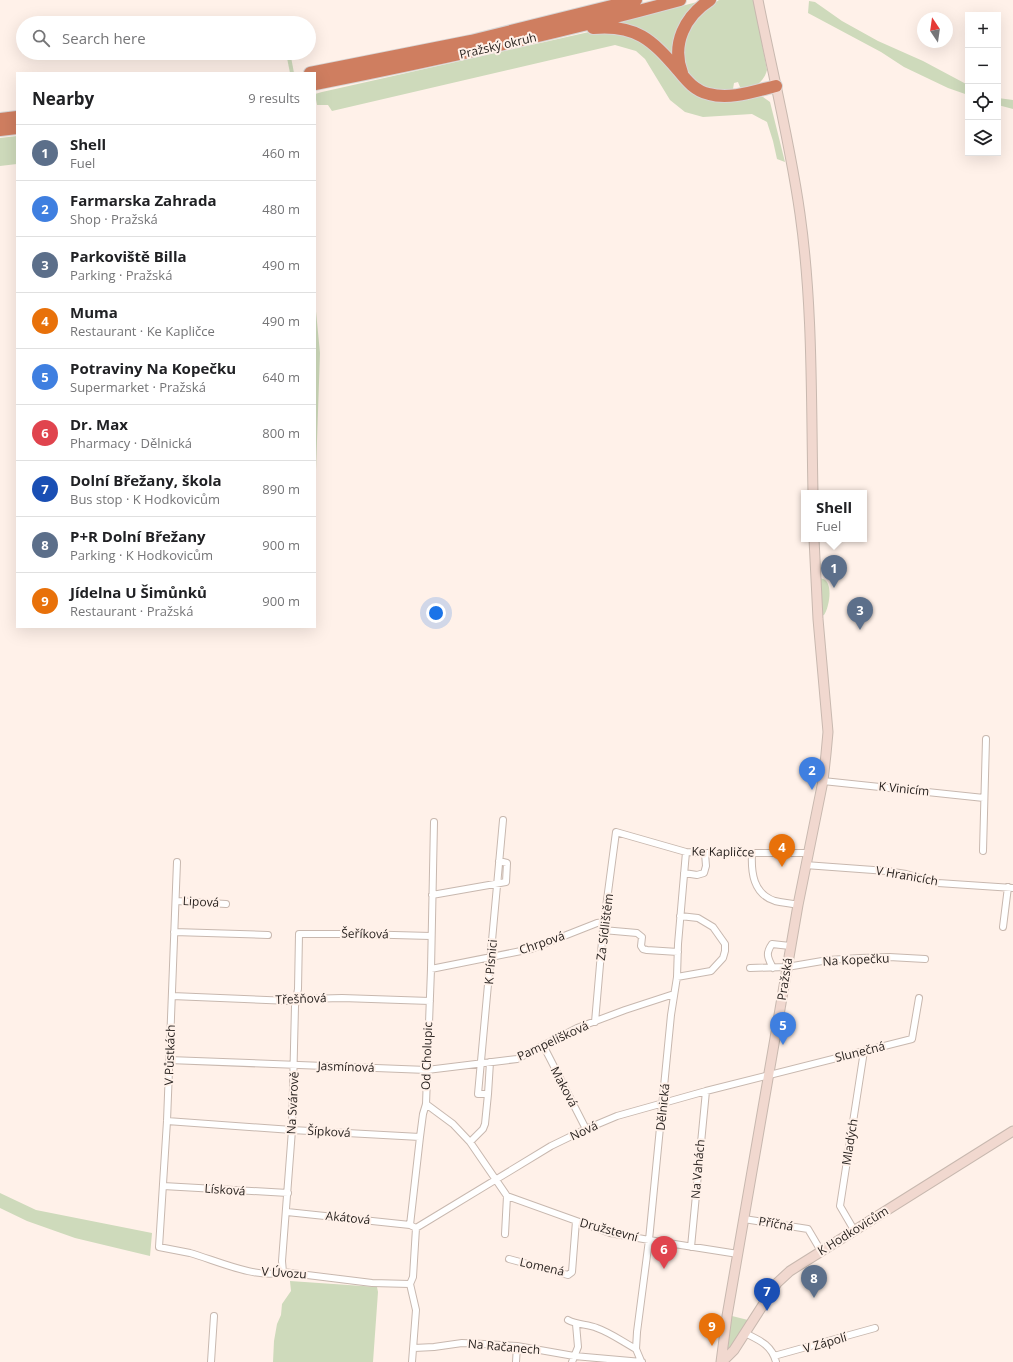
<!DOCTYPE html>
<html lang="en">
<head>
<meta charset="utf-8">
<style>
	:root { --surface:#fff; --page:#f2f2f2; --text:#202124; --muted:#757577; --line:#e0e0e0; --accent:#6b7925 }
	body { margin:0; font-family:"Open Sans",sans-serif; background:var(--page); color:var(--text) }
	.controls { position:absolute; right:12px; top:12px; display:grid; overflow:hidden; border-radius:0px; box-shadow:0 4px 16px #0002 }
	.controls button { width:36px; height:36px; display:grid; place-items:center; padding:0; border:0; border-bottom:1px solid var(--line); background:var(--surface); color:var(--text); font:20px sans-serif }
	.compass { position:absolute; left:917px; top:12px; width:36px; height:36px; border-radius:50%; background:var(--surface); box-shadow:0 4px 16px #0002; rotate:347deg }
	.you { position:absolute; left:436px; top:613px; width:14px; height:14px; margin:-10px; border:3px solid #fff; border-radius:50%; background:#1a73e8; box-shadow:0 0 0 6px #1a73e833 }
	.badge { display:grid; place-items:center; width:26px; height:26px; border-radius:50%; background:var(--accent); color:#fff; font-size:13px; font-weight:700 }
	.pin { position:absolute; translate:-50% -33px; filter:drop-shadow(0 1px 2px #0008) }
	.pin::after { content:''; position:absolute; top:21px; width:14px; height:12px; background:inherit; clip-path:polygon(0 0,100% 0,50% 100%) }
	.popup { position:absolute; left:801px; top:490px; width:66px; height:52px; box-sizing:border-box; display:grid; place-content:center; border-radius:0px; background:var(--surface); filter:drop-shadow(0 1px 3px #0005); font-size:13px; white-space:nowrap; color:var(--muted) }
	.popup b { font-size:15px; color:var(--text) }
	.popup::after { content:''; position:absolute; left:50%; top:100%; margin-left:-8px; border:8px solid transparent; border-top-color:var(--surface) }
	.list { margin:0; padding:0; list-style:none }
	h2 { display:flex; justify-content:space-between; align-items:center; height:52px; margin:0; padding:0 16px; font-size:17px }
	h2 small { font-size:13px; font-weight:400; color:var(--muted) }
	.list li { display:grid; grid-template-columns:26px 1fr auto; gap:12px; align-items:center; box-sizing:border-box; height:56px; padding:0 16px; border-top:1px solid var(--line) }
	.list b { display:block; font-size:15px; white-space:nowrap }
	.list p { margin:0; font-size:13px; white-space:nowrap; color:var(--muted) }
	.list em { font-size:13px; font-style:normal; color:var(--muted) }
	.icon { flex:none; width:22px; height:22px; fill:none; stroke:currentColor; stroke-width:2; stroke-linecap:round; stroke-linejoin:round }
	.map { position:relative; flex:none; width:1013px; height:1362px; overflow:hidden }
	.search { position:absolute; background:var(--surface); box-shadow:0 4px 16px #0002; left:16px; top:16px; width:300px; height:44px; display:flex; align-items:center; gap:10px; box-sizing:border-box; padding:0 14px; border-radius:22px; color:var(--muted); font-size:15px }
	.panel { position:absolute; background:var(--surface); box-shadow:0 4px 16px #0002; left:16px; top:72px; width:300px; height:556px; border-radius:0px }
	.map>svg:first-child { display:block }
	.green { fill:#cedabb }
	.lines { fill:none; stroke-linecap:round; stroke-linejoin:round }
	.street-casing { stroke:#c8b8af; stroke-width:8 }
	.secondary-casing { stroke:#c8b8af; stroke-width:11 }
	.highway-casing { stroke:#d7d6d6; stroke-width:14 }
	.street { stroke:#fff; stroke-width:6 }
	.secondary { stroke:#f1d8cf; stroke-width:9 }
	.highway { stroke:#cf7e60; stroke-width:12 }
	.labels { text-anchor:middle; stroke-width:4; stroke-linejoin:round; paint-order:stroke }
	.street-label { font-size:12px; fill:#231d1a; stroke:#fff1e9 }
</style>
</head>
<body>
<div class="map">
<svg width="1013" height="1362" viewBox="0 0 1013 1362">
	<rect width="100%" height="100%" fill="#fff1e9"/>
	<path class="green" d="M719,0h35l13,70c-3,12 -14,21 -27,17l-2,-5 -4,1 -1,6 -2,2h-12l-17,-5 -7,-5 -8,-9 -3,-6v-28l16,-25z
		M701,1l-27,58 -58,-36z
		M809,1l6,1 27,19 36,20 45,20 45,24v10l-20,-7 -44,-21 -23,-15 -73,-39z
		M589,32h27l23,9 26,20 31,35 19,4 36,-4 12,1 7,5 15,60 -8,-3 -4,-18 -6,-19 -15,-8 -49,3 -18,-5 -15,-12 -25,-41 -9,-8 -21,-6 -283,66 -4,-6h-11l-2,-11 7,-2z
		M291,57l3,16h-4l-3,-15z
		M998,98l15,2v9l-15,-4z
		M17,136v28l-17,2v-28z
		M315,301l5,52 -5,146z
		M819,578c2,0 5,1 6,2 8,6 4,28 -1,35l-3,1z
		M0,1193l36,17 116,23 -2,23 -75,-18 -48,-17 -27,-13z
		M290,1281l87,6 1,5 -5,70h-100l1,-21 3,-17 4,-9 1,-11 9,-13z
		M732,1316l16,4 -18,28 -2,1 -1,-2z"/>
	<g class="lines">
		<g class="street-casing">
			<path id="street" d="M823,781l161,17
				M983,851l3,-112
				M752,853c-1,19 1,41 23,48 8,2 15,2 23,4
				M177,862l-10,259 -8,126c10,2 21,4 31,6 25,7 68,27 93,19l89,11 38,1
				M805,865l82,6 19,3 32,9 75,5
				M684,873l13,2 7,-2 2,-7 -1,-13
				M432,895l74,-13 1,-19 -8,-2
				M176,901l50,3
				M1003,927l5,-40
				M603,930l34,3 5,4 -1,9 2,3 4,1 31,2
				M174,932l94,3
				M750,968l37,-1 41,-7 32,-2 29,-1 36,2
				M773,968c-5,-10 -8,-14 -1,-24l18,2
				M431,969l100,-20 66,-26 8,-1
				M677,977l34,-6 12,-13 2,-7v-7l-12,-17 -15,-9 -18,-2
				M172,996l119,5 14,-2 37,-1 88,3
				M595,1022l8,-92 13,-98 70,20 19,1h103
				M543,1045l43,84
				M169,1060l258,10 90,-11 60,-31 48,-18 49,-16
				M488,1094l2,-32
				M426,1104l27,20 17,18 37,54 -2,38
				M167,1121l125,9 128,7
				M470,1142l13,-13 2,-5 3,-30h-10l25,-274
				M163,1186l125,7
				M507,1196l103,37 39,7 89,14
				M287,1212l123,13
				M744,1219l64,10 13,22
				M416,1228l135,-82 35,-17 31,-13 89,-25 206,-52 7,-41
				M854,1230l-14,-24 24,-155
				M691,1247l15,-156
				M509,1259l59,16 4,-3 4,-51
				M283,1272l-1,-11 10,-131 3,-124 3,-17 1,-55h58l74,2
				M410,1284l3,-7 3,-49 -6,-3 10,-88 3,-23 3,-10 5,-135 3,-147
				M410,1284l6,26 -4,52
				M568,1320c9,5 19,4 29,8 14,5 26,14 39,21
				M745,1333c14,7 27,12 31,29
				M414,1348l20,-1 28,-4 22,1 33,2 57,10 68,6
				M774,1356l101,-28
				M641,1361l-5,-12 1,-17 12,-92 22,-225 6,-38 1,-33 8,-92
				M211,1362l3,-46
				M516,1362l1,-16
				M572,1362l6,-15 -2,-23"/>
		</g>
		<g class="secondary-casing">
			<path id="secondary" d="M758,0c14,71 32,142 42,214 13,92 11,186 13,279
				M721,1362l6,-46 71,-411 25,-124 3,-27 2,-22 -10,-113 -4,-80
				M722,1362l12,-12 43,-67 13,-12 223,-140"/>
		</g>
		<g class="highway-casing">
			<path id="highway" d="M593,28c43,-4 59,12 85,42 9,11 17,21 31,24 21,6 46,-3 67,-8
				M310,73l161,-32 165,-41
				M682,73c-11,-29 3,-57 28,-73
				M315,84c122,-24 244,-51 365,-84
				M0,119l17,-2
				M0,130l17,-2"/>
		</g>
		<use href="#street" class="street"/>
		<use href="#secondary" class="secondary"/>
		<use href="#highway" class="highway"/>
	</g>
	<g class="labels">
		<g class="street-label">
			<text transform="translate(498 46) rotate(-13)" y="4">Pražský okruh</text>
			<text transform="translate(904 789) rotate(6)" y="4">K Vinicím</text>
			<text transform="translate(723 852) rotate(1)" y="4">Ke Kapličce</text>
			<text transform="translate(907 876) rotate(10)" y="4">V Hranicích</text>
			<text transform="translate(201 902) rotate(3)" y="4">Lipová</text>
			<text transform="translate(605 927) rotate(-83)" y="4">Za Sídlištěm</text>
			<text transform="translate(365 934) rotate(1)" y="4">Šeříková</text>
			<text transform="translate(542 943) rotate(-19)" y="4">Chrpová</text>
			<text transform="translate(856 960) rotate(-3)" y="4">Na Kopečku</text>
			<text transform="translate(491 962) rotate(-85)" y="4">K Písnici</text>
			<text transform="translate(785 979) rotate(-81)" y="4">Pražská</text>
			<text transform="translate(301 999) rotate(-2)" y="4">Třešňová</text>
			<text transform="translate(553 1041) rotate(-25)" y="4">Pampelišková</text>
			<text transform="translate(860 1052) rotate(-14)" y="4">Slunečná</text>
			<text transform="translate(170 1055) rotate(-88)" y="4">V Půstkách</text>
			<text transform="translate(427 1056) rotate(-88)" y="4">Od Cholupic</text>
			<text transform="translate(346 1067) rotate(2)" y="4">Jasmínová</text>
			<text transform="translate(564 1087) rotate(62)" y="4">Maková</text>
			<text transform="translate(293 1103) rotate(-87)" y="4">Na Svárově</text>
			<text transform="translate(663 1107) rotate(-84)" y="4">Dělnická</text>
			<text transform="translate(584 1131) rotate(-25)" y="4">Nová</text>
			<text transform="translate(329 1132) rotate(3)" y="4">Šípková</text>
			<text transform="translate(850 1142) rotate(-81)" y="4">Mladých</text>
			<text transform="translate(698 1169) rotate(-85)" y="4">Na Vahách</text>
			<text transform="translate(225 1190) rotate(4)" y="4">Lísková</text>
			<text transform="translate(348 1218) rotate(6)" y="4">Akátová</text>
			<text transform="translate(776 1224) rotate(10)" y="4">Příčná</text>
			<text transform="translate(609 1230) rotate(15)" y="4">Družstevní</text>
			<text transform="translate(853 1231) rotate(-32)" y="4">K Hodkovicům</text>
			<text transform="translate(542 1267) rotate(13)" y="4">Lomená</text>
			<text transform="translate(284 1273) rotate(4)" y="4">V Úvozu</text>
			<text transform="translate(825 1343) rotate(-16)" y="4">V Zápolí</text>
			<text transform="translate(504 1347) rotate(5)" y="4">Na Račanech</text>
		</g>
	</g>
</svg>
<div class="controls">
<button>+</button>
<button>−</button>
<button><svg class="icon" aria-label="locate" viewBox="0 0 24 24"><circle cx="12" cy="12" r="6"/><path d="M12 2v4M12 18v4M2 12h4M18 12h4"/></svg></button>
<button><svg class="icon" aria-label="layers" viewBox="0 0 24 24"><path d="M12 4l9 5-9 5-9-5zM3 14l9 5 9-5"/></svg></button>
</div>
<svg class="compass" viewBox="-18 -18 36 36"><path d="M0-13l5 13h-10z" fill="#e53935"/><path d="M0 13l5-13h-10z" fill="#757577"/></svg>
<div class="you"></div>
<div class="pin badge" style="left:834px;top:588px;background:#5c6f8a">1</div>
<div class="popup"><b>Shell</b>Fuel</div>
<div class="pin badge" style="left:812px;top:790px;background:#3f7fe0">2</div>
<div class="pin badge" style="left:860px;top:630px;background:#5c6f8a">3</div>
<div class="pin badge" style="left:782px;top:867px;background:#e8710a">4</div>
<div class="pin badge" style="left:783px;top:1045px;background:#3f7fe0">5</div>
<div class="pin badge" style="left:664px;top:1269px;background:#e0444e">6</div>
<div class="pin badge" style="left:767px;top:1311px;background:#1a4fb4">7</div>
<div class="pin badge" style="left:814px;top:1298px;background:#5c6f8a">8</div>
<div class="pin badge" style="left:712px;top:1346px;background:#e8710a">9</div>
<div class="search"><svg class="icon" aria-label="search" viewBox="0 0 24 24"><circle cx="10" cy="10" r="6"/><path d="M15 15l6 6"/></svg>Search here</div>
<section class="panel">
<h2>Nearby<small>9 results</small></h2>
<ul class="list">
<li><span class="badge" style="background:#5c6f8a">1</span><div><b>Shell</b><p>Fuel</p></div><em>460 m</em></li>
<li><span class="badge" style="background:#3f7fe0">2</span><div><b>Farmarska Zahrada</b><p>Shop · Pražská</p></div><em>480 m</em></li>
<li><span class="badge" style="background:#5c6f8a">3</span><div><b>Parkoviště Billa</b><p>Parking · Pražská</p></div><em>490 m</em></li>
<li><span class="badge" style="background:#e8710a">4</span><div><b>Muma</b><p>Restaurant · Ke Kapličce</p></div><em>490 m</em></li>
<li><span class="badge" style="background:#3f7fe0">5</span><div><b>Potraviny Na Kopečku</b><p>Supermarket · Pražská</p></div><em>640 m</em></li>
<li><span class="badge" style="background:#e0444e">6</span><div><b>Dr. Max</b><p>Pharmacy · Dělnická</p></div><em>800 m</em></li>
<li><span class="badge" style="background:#1a4fb4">7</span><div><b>Dolní Břežany, škola</b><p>Bus stop · K Hodkovicům</p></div><em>890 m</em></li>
<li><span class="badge" style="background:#5c6f8a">8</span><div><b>P+R Dolní Břežany</b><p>Parking · K Hodkovicům</p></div><em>900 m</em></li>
<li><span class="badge" style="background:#e8710a">9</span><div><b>Jídelna U Šimůnků</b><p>Restaurant · Pražská</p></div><em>900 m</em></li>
</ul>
</section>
</div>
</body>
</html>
